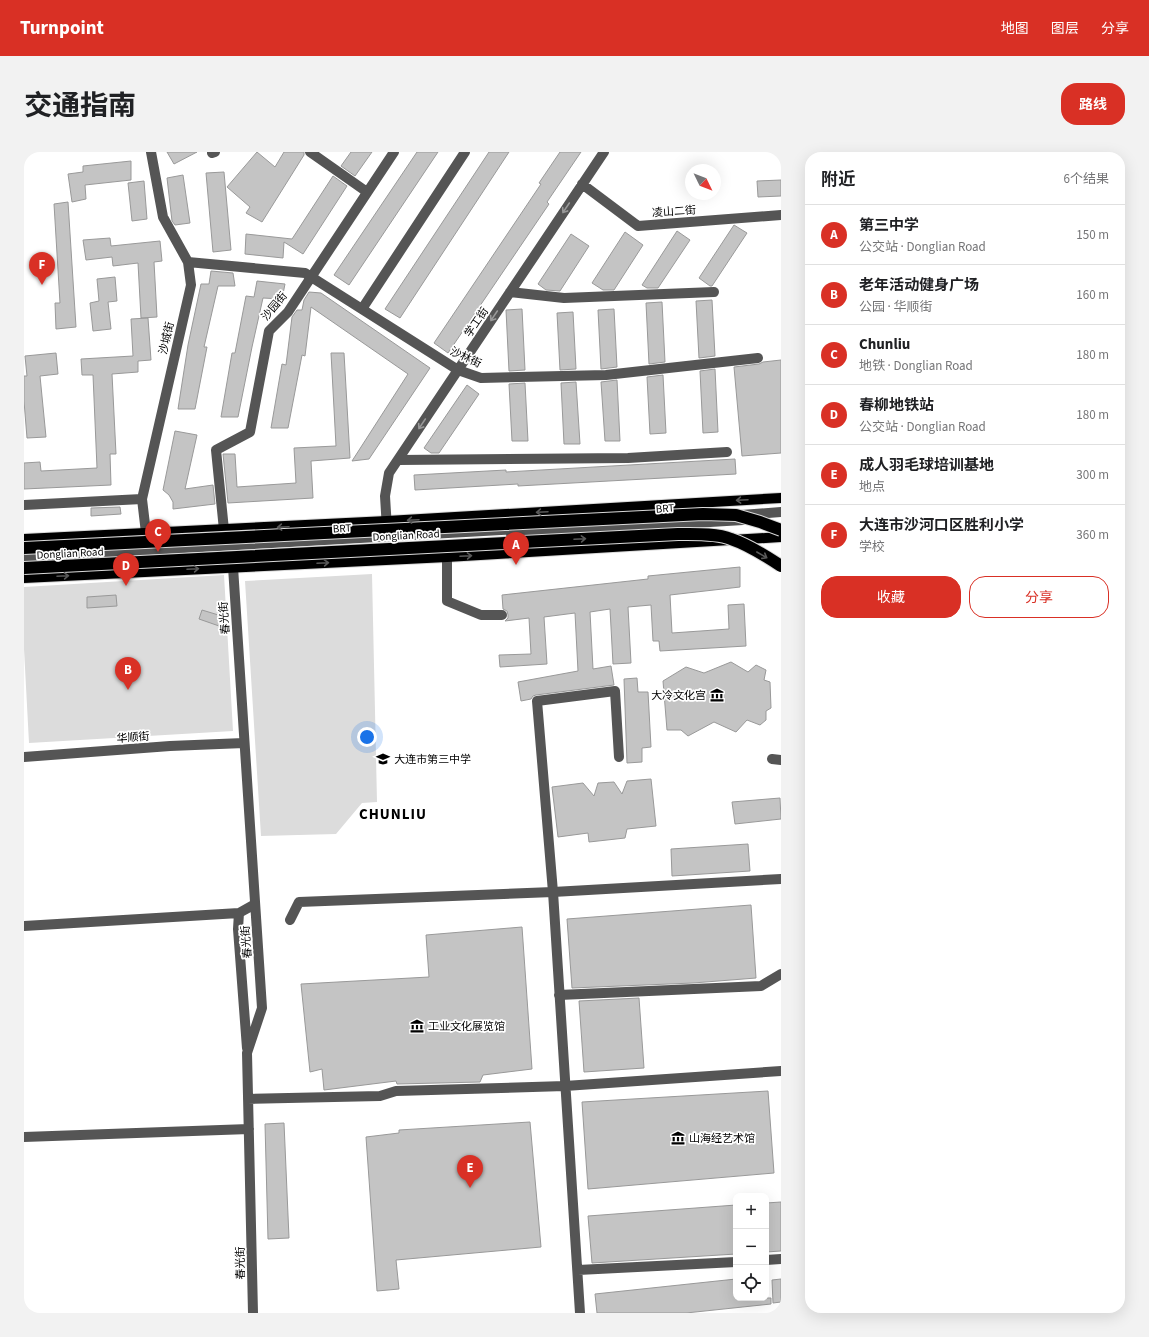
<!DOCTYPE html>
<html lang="zh">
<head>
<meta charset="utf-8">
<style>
	:root { --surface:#fff; --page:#f2f2f2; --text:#202124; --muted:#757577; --line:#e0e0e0; --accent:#d93025 }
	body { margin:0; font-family:"Source Sans 3","Noto Sans SC",sans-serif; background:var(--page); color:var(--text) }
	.controls { position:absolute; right:12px; bottom:12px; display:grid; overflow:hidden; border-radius:8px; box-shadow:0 4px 16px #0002 }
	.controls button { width:36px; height:36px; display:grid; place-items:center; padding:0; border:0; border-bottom:1px solid var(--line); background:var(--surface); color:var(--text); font:20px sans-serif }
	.compass { position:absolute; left:661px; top:12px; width:36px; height:36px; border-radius:50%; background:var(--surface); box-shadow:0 4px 16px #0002; rotate:133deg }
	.you { position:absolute; left:343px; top:585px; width:14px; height:14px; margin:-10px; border:3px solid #fff; border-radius:50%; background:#1a73e8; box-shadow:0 0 0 6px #1a73e833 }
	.badge { display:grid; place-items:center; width:26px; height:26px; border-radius:50%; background:var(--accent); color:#fff; font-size:13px; font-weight:700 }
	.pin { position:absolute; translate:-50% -33px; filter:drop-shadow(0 1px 2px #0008) }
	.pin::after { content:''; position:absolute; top:21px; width:14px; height:12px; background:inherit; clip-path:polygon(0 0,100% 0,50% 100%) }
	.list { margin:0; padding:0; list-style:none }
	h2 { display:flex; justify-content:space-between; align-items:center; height:52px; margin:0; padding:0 16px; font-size:17px }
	h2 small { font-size:13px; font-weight:400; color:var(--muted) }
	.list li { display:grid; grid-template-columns:26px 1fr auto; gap:12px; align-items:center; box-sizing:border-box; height:60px; padding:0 16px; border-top:1px solid var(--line) }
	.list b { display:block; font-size:15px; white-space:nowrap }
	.list p { margin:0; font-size:13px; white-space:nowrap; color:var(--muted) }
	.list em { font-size:13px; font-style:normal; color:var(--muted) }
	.actions { display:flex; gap:8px; padding:12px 16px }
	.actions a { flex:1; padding:9px 0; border:1px solid var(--accent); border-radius:16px; text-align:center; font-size:14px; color:var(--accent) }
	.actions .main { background:var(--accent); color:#fff }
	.icon { flex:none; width:22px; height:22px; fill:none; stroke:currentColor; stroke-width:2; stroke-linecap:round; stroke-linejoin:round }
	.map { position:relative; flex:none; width:757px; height:1161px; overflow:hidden; border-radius:16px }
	header { display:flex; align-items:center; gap:24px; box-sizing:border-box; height:56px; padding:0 20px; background:var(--accent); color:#fff }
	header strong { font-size:19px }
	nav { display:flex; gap:22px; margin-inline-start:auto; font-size:14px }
	.intro { display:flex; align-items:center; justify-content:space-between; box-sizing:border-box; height:96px; padding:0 24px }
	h1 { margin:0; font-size:28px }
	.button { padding:10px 18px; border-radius:16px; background:var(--accent); color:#fff; font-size:14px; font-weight:700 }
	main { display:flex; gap:24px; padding:0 24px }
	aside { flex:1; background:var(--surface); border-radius:16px; box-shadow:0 4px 16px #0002 }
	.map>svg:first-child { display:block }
	.green { fill:#dcdcdc }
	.building { fill:#c4c4c4; stroke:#999 }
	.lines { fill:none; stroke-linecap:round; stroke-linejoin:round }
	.major-casing { stroke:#dbdbdb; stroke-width:12 }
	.minor { stroke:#555; stroke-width:10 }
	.major { stroke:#000; stroke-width:10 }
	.highway-bridge-casing { stroke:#dbdbdb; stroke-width:14; stroke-linecap:butt }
	.highway-bridge { stroke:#000; stroke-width:12 }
	.oneway { stroke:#999 }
	.oneway2 { stroke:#595959 }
	.labels { text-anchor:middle; stroke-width:3.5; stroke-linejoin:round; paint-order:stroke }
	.street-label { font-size:11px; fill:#000; stroke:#fff }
	.poi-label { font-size:11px; fill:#000; stroke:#fff; text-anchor:start }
	.district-label { font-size:15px; font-weight:bold; letter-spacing:1px; fill:#000; stroke:#fff }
</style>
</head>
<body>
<header>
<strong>Turnpoint</strong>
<nav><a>地图</a><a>图层</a><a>分享</a></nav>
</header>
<div class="intro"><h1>交通指南</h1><a class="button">路线</a></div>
<main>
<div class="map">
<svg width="757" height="1161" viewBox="0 0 757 1161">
	<rect width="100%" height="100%" fill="#fff"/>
	<path class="green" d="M348,422l5,228 -15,1 -26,31 -75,2 -16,-255z
		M200,423l9,156 -204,12 -5,-94v-62z"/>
	<path class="building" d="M143,0h30l-23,12z
		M233,0l18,15 9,-15h20v3l-42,67 -16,-9 4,-6 -23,-20z
		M327,0h21l-17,24 -14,-10z
		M393,0h21l-89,133 -15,-10z
		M465,0h20l-109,166 -15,-9z
		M536,0h21l-34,50 2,2 -101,149 -14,-10 107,-159 -2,-1z
		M107,9v19l-46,5 1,14 -14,3 -4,-28 15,-2v-6z
		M200,20l7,78 -18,2 -7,-79z
		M159,23l7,48 -15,2 -3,-4 -5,-43z
		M309,24l14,10 -44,68 -19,-12 -1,16 -38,-4 1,-20 46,5z
		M757,28v16l-23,1 -1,-16z
		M120,29l3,38 -15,2 -4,-38z
		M44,50l8,125 -20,2 -1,-26h5l-6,-99z
		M710,73l13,8 -35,53h-2l-11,-8z
		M653,79l13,9 -32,48h-11l-5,-3z
		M601,80l18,13 -29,45h-11l-11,-7z
		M547,82l18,12 -29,45 -14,-1 -8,-6z
		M86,86l1,8 49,-5 2,20 -8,1 3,55 -16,1 -3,-55 -25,3 -1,-9 -26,3 -3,-20z
		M187,119l22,2 2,13h-17l-14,61h3l-12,62h-17l10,-64 13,-61h8z
		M91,125l2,24 -9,1 3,27 -18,2 -3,-28 9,-2 -2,-22z
		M233,129l28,3 -3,15 -19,-1 -11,49 -14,70h-17l11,-64h3l11,-57 8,1z
		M285,140l12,1 109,75 -61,91 -17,2 56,-87 -97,-67 -6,49 -3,-1 -14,73h-17l11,-64 4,1 6,-48 5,-7h5l2,-10z
		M688,148l3,56 -16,2 -3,-57z
		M638,150l3,60 -16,2 -3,-61z
		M498,157l3,61 -16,1 -3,-61z
		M590,157l3,58 -16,2 -3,-59z
		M549,160l3,57 -16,1 -3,-57z
		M124,166l3,42 -13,1v11l-26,2 4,80h-6l1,31 -87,4v-26l16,-1 1,9 56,-3 -4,-93h-11l-1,-16 52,-3 -2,-37z
		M32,201l2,21 -18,2 6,61 -19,1 -3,-37v-25h3l-2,-20z
		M307,201h13l6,105 -39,3 2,37 -85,5 -5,-49h12l2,33 59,-4 -2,-35 42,-2z
		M757,208v93l-39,3 -8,-89 25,-3 4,-2z
		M691,217l3,63 -15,1 -3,-62z
		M639,223l3,58 -16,1 -3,-57z
		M593,228l3,61h-15l-4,-59z
		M552,230l4,62h-16l-3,-61z
		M501,231l3,58h-16l-3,-57z
		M443,233l12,9 -40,59h-8l-7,-5z
		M151,279l22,4 -12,54 28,-4 2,19 -42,5v-7l-4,-7 -6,-5z
		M711,307l1,15 -218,12v-2l-103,6 -1,-15 92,-5v2z
		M96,355l1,7 -30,2v-8z
		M716,415v20l-70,8 2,38 57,-4 -1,-24 16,-1 2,42 -86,5 -1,-10h-6l-2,-36 -23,2 3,56 -18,1 -3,-55 -20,3 3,57 18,-3 3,19 -78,10 -3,1 -2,3 -10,2 -3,-19 60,-11 -3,-58 -31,4 3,47 -47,3 -1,-12 32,-1 -2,-36 -24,3 3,-3v-3l-1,-4 -4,-2 -1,-14 146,-16v-3z
		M92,443l1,11 -30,2v-11z
		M178,458l23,7 -3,10 -23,-8z
		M707,510l17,10 8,-7 10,5 -2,10 6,2 1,26 -5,3v9l-6,5 -13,-5 -11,12 -22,-10 -26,14 -7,-6h-14l-4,-49 23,-14 18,6z
		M613,526l1,14h10l3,55 -9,1v14l-15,1 -3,-84z
		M627,627l5,47 -29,3 -2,9 -36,4 -1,-9 -30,4 -6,-50 31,-4 11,13 4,-13 16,-1 8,12 5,-13z
		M756,646l1,21 -46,5 -3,-22z
		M724,692l2,27 -78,5 -1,-27z
		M727,753l5,73 -63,5 -121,5 -5,-69z
		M498,775l10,142 -49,6 -3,7 -83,2 -1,-3 -72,9 -2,-21 -12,3 -9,-88 128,-7 -3,-42z
		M615,846l5,70 -60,4 -5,-71z
		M744,939l6,82 -186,16 -6,-87z
		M506,970l11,125 -145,13 3,29 -22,2 -11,-154 33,-4v-3z
		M260,971l5,115 -21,1 -3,-115z
		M757,1050v49l-15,1v-49z
		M712,1053v49l-144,9 -4,-47z
		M712,1127v19h35v6l-85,9h-89l-2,-19z
		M757,1127v23l-8,1 -1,-23z"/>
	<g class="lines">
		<g class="major-casing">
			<path id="major" d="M0,387l363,-18 394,-23
				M0,426l423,-21 334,-20"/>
		</g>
		<path class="minor" d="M286,0l57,40
			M188,1l3,-1
			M558,32l56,42 143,-11
			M164,110l117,11 153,97 23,8 125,-3 152,-17
			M486,140l54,6 150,-6
			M338,157l103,-157
			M374,308l230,-2 99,-6
			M0,353l118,-6
			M717,363l40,-3
			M363,377l-2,-33 4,-23 215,-321
			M200,378l-8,-80 34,-18 19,-101 19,-19 106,-160
			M122,381l-4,-34 49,-214 -3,-23 -25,-45 -12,-65
			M487,382l232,-14
			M0,405l496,-28
			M423,405v44l34,14h21
			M209,415l29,441 -15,45 6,260
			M0,605l146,-11 74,-3
			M748,607l9,1
			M266,768l9,-18 254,-10 228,-13
			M0,774l215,-13
			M535,843l202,-9 20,-12
			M223,896l-9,-119 1,-16 16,-9
			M224,947l132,-3 16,-5 169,-5 216,-15
			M0,985l225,-8
			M742,1108l15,-1
			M554,1118l158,-8
			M556,1161l-27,-421 -16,-191 78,-10 4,66"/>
		<use href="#major" class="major"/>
		<g class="highway-bridge-casing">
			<path id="highway-bridge" d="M0,396l679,-34 33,1 24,7 21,8
				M0,416l654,-34c16,0 39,-1 53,5 18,6 35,17 50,27"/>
		</g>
		<use href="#highway-bridge" class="highway-bridge"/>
	</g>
	<defs><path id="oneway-shaft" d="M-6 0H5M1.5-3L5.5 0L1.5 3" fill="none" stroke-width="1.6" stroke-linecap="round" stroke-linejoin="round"/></defs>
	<g class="oneway">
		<use href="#oneway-shaft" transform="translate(542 56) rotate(124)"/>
		<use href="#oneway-shaft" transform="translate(470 164) rotate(124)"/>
		<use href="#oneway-shaft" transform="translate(398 272) rotate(124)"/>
	</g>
	<g class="oneway2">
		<use href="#oneway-shaft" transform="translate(718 348) rotate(177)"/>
		<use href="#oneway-shaft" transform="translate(518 360) rotate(177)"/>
		<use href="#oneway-shaft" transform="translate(389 368) rotate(177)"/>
		<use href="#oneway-shaft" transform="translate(259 375) rotate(177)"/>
		<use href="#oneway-shaft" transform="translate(556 387) rotate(-3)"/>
		<use href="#oneway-shaft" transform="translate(738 403) rotate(30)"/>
		<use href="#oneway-shaft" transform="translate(442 404) rotate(-3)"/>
		<use href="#oneway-shaft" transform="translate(299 411) rotate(-3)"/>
		<use href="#oneway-shaft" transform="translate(169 417) rotate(-3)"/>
		<use href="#oneway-shaft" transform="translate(39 424) rotate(-3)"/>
	</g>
	<defs>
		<g id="museum-bare" transform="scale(1.08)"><path d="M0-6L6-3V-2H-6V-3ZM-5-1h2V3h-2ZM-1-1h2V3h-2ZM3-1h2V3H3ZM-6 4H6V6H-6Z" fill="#000" stroke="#fff" stroke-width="2.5" paint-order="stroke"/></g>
		<g id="school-bare" transform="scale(1.08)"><path d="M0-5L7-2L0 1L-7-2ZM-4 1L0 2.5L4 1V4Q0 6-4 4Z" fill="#000" stroke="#fff" stroke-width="2.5" paint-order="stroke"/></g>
	</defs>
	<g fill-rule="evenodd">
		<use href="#museum-bare" x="693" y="543"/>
		<use href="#school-bare" x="359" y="607"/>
		<use href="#museum-bare" x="393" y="874"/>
		<use href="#museum-bare" x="654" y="986"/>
	</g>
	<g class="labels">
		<g class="street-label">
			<text transform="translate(650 59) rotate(-4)" y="4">凌山二街</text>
			<text transform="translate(250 154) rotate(-50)" y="4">沙园街</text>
			<text transform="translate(452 170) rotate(-56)" y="4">学工街</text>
			<text transform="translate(142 186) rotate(-77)" y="4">沙城街</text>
			<text transform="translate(442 205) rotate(25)" y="4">沙林街</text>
			<text transform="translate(641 356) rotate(-4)" y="4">BRT</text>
			<text transform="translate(318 376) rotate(-3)" y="4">BRT</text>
			<text transform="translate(382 383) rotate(-3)" y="4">Donglian Road</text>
			<text transform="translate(46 401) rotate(-3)" y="4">Donglian Road</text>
			<text transform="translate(200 466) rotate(-94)" y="4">春光街</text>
			<text transform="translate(109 585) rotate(-4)" y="4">华顺街</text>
			<text transform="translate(222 790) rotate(-94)" y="4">春光街</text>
			<text transform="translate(216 1111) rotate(-91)" y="4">春光街</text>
		</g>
		<g class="poi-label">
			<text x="682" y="547" text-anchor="end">大冷文化宫</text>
			<text x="370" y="611">大连市第三中学</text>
			<text x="404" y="878">工业文化展览馆</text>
			<text x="665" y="990">山海经艺术馆</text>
		</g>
		<g class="district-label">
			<text x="369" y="667">CHUNLIU</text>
		</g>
	</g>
</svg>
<div class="controls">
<button>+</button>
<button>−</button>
<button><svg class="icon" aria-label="locate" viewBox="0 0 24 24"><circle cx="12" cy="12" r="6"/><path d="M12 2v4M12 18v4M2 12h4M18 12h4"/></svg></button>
</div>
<svg class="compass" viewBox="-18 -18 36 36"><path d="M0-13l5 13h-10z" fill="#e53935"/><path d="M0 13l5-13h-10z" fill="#757577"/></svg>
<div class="you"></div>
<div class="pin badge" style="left:492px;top:413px">A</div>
<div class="pin badge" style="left:104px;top:538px">B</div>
<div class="pin badge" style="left:134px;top:400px">C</div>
<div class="pin badge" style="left:102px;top:434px">D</div>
<div class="pin badge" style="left:446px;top:1036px">E</div>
<div class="pin badge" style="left:18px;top:133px">F</div>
</div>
<aside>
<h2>附近<small>6个结果</small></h2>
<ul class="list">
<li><span class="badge">A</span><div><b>第三中学</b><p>公交站 · Donglian Road</p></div><em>150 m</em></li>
<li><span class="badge">B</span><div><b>老年活动健身广场</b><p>公园 · 华顺街</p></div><em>160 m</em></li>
<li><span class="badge">C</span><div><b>Chunliu</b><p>地铁 · Donglian Road</p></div><em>180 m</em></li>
<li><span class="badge">D</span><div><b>春柳地铁站</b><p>公交站 · Donglian Road</p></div><em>180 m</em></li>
<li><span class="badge">E</span><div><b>成人羽毛球培训基地</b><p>地点</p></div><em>300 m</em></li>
<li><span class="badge">F</span><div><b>大连市沙河口区胜利小学</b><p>学校</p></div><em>360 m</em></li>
</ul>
<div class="actions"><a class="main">收藏</a><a>分享</a></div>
</aside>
</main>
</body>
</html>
